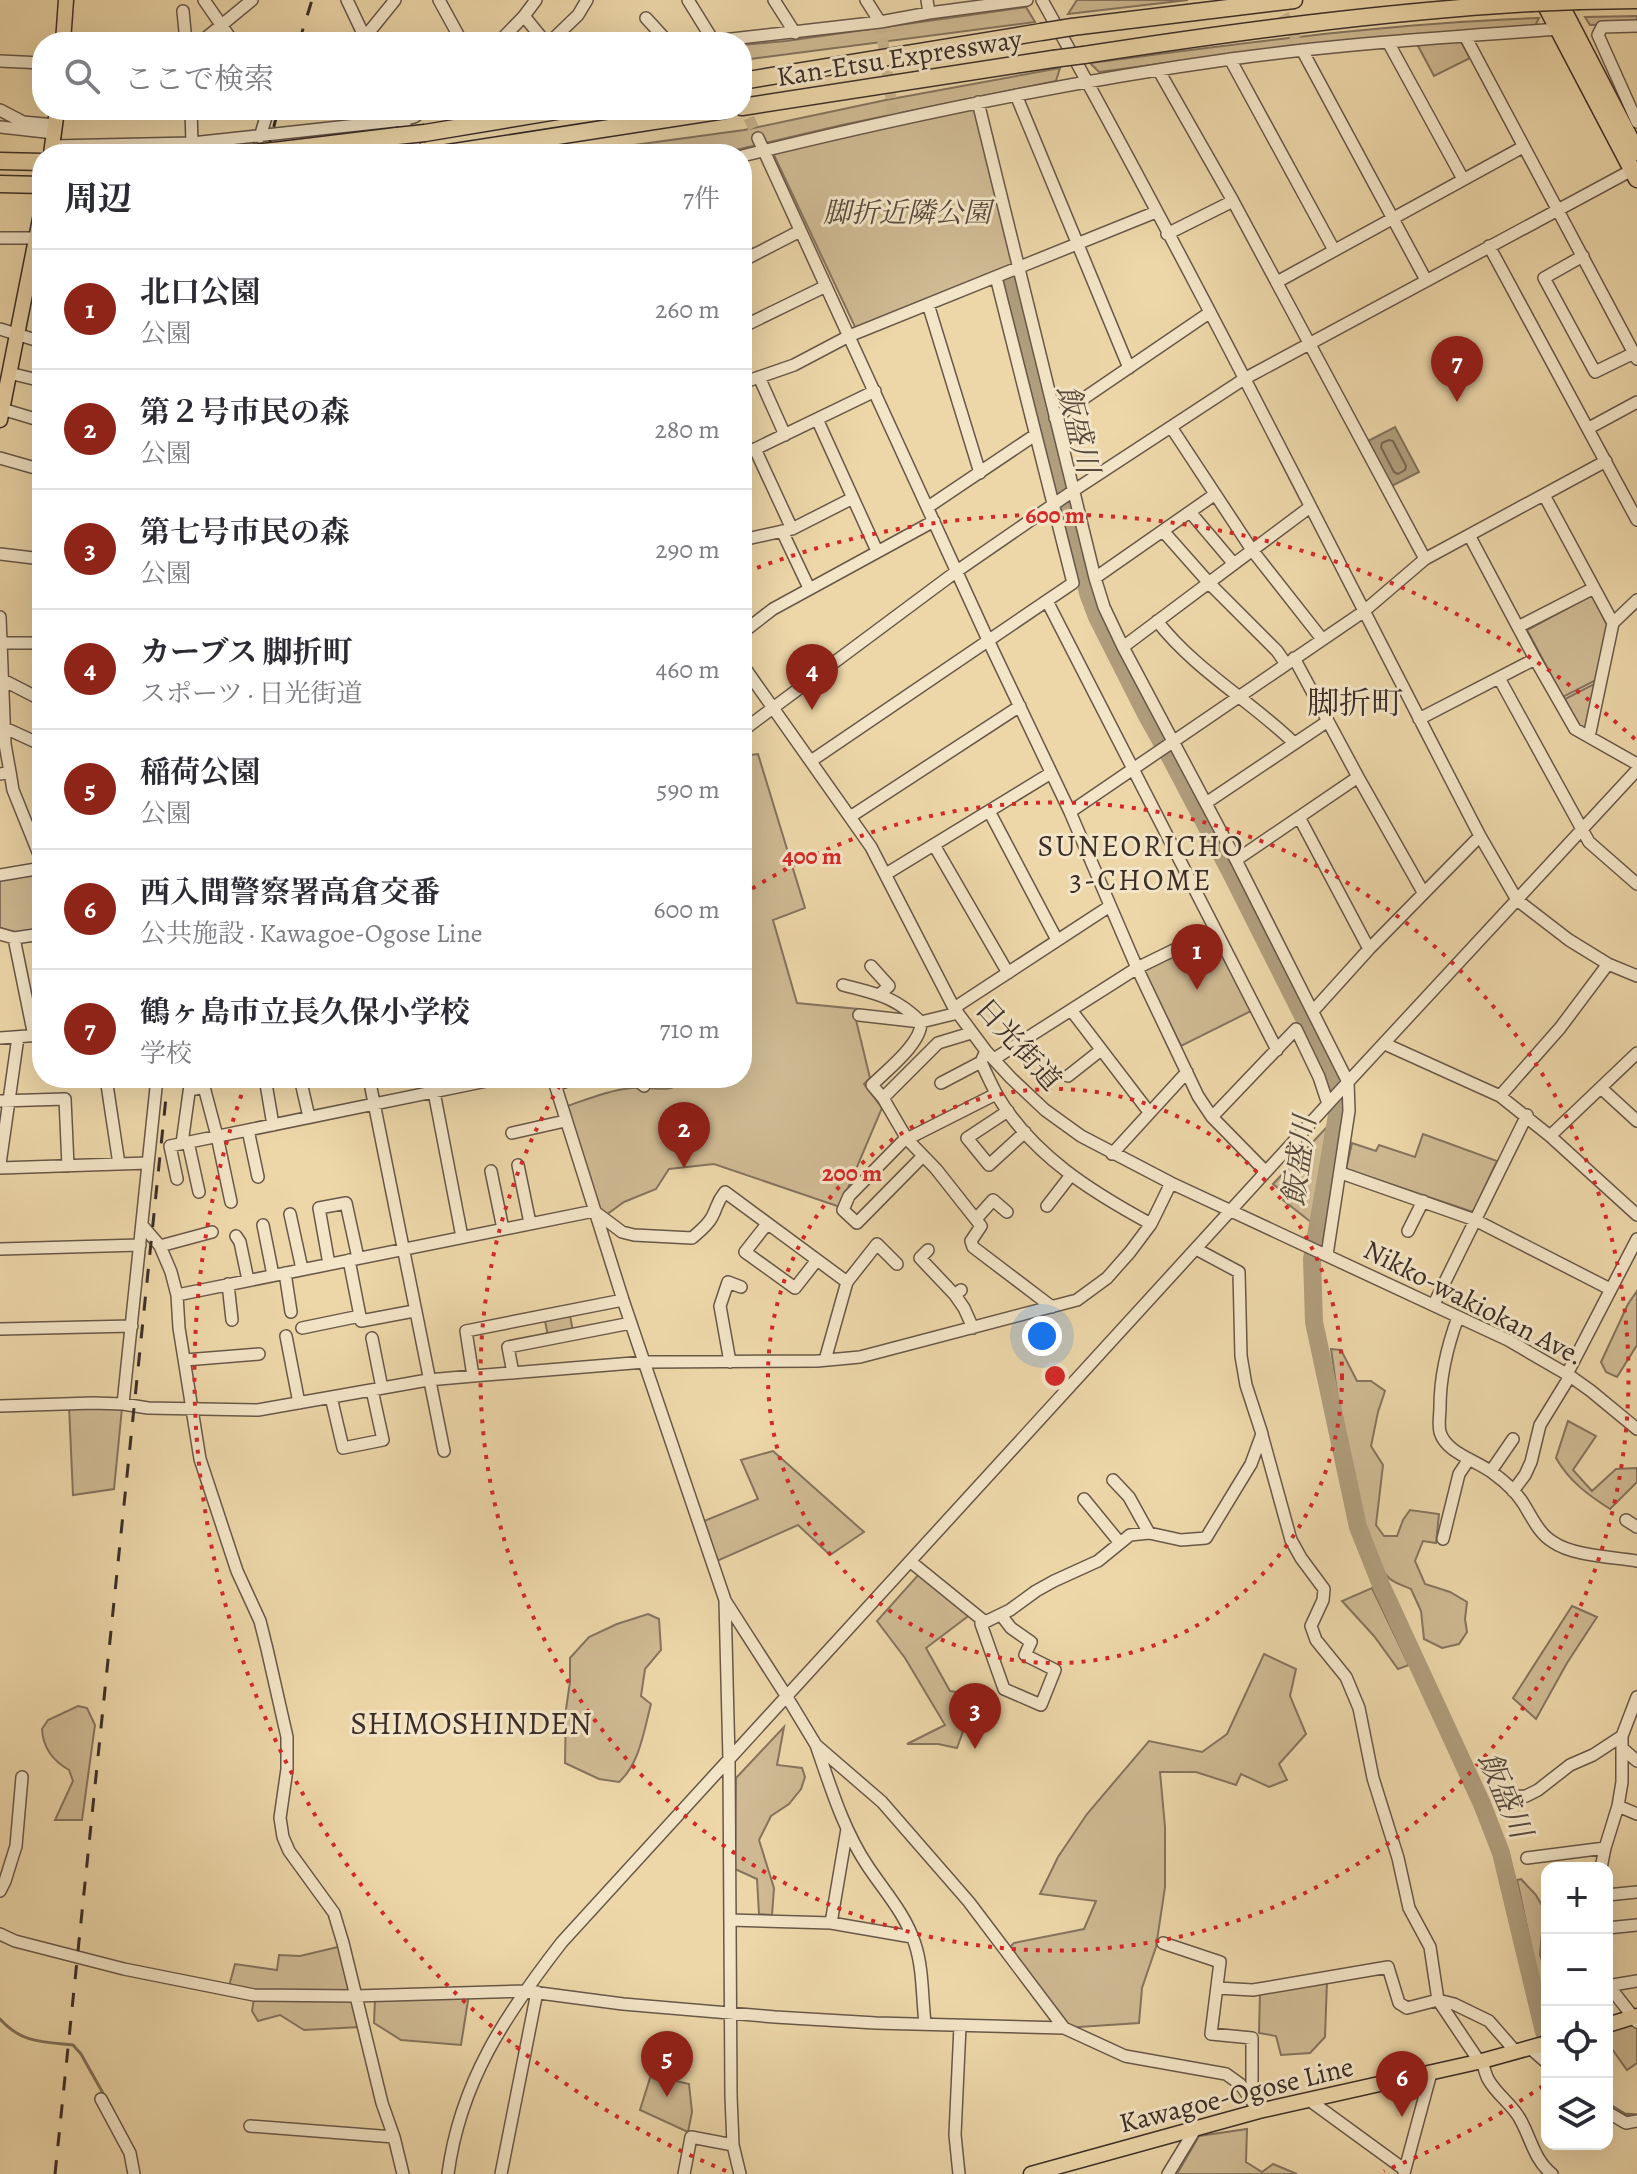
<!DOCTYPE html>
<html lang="ja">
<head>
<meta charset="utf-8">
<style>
	:root { --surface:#fff; --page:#f2f2f3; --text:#2b2b33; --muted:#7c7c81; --line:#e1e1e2; --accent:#8f2418 }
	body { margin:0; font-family:Alegreya,"Noto Serif JP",serif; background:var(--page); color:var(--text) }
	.controls { position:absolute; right:24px; bottom:24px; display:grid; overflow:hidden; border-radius:16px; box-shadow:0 8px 32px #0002 }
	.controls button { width:72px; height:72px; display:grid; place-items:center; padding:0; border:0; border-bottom:2px solid var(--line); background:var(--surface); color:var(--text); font:40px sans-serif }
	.you { position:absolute; left:1042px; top:1336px; width:28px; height:28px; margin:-20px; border:6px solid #fff; border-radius:50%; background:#1a73e8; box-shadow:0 0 0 12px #1a73e833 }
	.badge { display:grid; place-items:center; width:52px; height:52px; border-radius:50%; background:var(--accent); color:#fff; font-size:26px; font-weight:700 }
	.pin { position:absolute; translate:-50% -66px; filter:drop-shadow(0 2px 4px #0008) }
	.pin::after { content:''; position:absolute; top:42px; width:28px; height:24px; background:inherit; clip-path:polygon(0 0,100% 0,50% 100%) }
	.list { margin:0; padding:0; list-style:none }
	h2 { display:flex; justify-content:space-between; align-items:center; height:104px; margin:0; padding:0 32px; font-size:34px }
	h2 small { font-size:26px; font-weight:400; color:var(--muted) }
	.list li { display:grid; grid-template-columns:52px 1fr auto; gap:24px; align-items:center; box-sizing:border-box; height:120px; padding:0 32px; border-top:2px solid var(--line) }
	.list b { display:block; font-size:30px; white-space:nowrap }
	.list p { margin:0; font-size:26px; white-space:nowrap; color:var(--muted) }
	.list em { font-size:26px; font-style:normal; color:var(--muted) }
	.icon { flex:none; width:44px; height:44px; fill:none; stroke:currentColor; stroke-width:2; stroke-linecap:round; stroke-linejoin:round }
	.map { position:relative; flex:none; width:1637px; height:2174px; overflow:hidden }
	.search { position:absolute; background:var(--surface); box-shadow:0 8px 32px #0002; left:32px; top:32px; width:720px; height:88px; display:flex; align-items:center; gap:20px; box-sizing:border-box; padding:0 28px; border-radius:32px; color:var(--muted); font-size:30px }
	.panel { position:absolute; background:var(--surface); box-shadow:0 8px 32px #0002; left:32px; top:144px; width:720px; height:944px; border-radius:32px }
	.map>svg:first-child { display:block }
	.green { fill:#cfba93; stroke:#85745e; stroke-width:2 }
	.water { fill:#b09e7d; stroke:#81715b; stroke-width:2 }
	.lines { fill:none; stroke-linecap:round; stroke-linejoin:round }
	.shore { stroke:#766652; stroke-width:2 }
	.stream { stroke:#81715b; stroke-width:3 }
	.river { stroke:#b09e7d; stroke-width:18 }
	.minor-tunnel { stroke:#c9b58f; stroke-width:11; stroke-dasharray:11 5.5; stroke-linecap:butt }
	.minor-casing { stroke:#685848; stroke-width:14 }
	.major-casing { stroke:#3b2e28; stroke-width:17 }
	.highway-casing { stroke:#3b2e28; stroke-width:19 }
	.minor { stroke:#f3e5c7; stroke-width:11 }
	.major { stroke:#edd7a9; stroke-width:14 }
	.highway { stroke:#edd7a9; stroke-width:16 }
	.rail { stroke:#3b2e28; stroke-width:3; stroke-dasharray:14 14; stroke-linecap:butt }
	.highway-bridge-casing { stroke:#3b2e28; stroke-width:19; stroke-linecap:butt }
	.highway-bridge { stroke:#edd7a9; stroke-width:16 }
	.ring { fill:none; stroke:#d62828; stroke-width:4; stroke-dasharray:4 8 }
	.labels { text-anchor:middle; stroke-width:6; stroke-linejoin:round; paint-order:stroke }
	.street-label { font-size:28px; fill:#3b2e28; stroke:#f3e5c7 }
	.park-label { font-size:28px; font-style:italic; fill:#594a3d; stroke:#f3e5c7 }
	.water-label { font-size:30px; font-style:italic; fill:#584a3d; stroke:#f3e5c7 }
	.neighbourhood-label { font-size:30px; letter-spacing:2px; fill:#3b2e28; stroke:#f3e5c7 }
	.quarter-label { font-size:32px; fill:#3b2e28; stroke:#f3e5c7 }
	.centre { fill:#d62828; stroke:#f3e5c7; stroke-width:4 }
	.ring-label { font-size:24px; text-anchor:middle; font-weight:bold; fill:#d62828; stroke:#f3e5c7; stroke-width:6; stroke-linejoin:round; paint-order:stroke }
</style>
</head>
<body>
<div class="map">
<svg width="1637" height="2174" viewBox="0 0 1637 2174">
	<rect width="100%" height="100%" fill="#edd7a9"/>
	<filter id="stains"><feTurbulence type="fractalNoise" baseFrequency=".0025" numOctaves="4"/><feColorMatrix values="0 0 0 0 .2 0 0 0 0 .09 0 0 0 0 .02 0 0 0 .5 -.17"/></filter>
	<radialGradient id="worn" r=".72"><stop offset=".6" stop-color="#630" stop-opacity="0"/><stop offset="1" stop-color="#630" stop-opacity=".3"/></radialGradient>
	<path class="green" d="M1077,0h111l-120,14z
		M1026,7l9,15 -293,38v-15l44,-4z
		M1637,16v7l-47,2 -5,-8z
		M1539,18l-4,8 -316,30 -120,16 -9,-9c149,-19 298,-40 449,-45z
		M1460,40l10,18 -36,18 -17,-32z
		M1060,68l-4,13 -214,44 -102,24 -50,5h-122l176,-24 142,-30z
		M974,106l40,159 -158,64 -83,-176z
		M1592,595l15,30 -9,54 -35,18 -36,-67z
		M1598,682l-10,44 -4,2 -6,-3 -13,-26z
		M758,754l47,154 -32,12 24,83 61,6 -2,11 14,58 -6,6 18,24 -42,99 -126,-43 -45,5 -13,20 -32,13 -18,13 -8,-6 -31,-103c21,-7 43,-16 65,-18 13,-2 26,3 39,0l-10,-10h81v-322z
		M41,873l1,57 -28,2 -14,-4v-50z
		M1213,935l38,76 -70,35 -38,-77z
		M1327,1127l-15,96 -29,-23 3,-5 -13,-11z
		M1423,1134l74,27 -24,51 -127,-43 6,-26 24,8 3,-6 36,12z
		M1637,1291v54l-20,32 -11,-5 -5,-10 27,-58z
		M570,1316l3,15 -25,5 -3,-15z
		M1331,1349l10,1 16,31h14l14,10 -7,21 -7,34 12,19 -7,60 8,11h13l6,-16 7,-10 29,4 -3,29 -13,-2 -8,20 10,23 25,8 17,10 -2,17 2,13 -8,12 -17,4 -18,-9 -3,-28 -10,-22c-7,-3 -17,-6 -22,-11 -36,-34 -50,-177 -58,-229z
		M69,1406l53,2 -8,81 -41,6z
		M1568,1421l28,15 -23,34 19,21 24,-22 21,-1v14l-27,27c-22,-14 -41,-28 -54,-51z
		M773,1451l91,81 -34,23 -32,-30 -81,36 -13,-40 54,-22 -17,-39z
		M919,1574l52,40 -45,34 24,43 26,4 -19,53 -19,-4h-31l38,-19 -40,-67 -28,-37z
		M1372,1588l37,77 -11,4 -24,-33 -32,-35z
		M1572,1606l25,11 -30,46 -31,56 -23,-21z
		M648,1614l11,5 2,31 -16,19 -4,27 10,8c-7,26 -11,59 -32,78l-20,-3 -34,-16 1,-54 4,-27v-24l19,-21 28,-13z
		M1264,1654l32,15 -6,27 16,38 -27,30 8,16 -18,7 -28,-13 -5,11 -40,-13h-36l5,55v60l-9,60 -14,41 -3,35 -75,5 -58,-77 8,-8 70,-14 12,-28 -56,-7 18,-37 29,-43 62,-73 53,11 25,-18z
		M78,1706l9,2 8,17 -13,95h-27l18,-39 -4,-11c-16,-9 -26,-22 -27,-41l6,-9z
		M784,1727l-7,38 25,3 3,9 -4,12 -12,15 -18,12 -12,24 15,48 -2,27 -13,-1 -2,-35 -22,-10 1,-91z
		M1521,1879l15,16 8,14 -4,46 7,18v37l-2,1 -28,-131z
		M342,1946l18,81 -56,3 -24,-15 -22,6 -6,-10 3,-19 -26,-6 6,-22 42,6 2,-15 21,1z
		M1327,1981l-2,56 -15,16 -29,2 -5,-19 -17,-3 1,-41z
		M469,1994l-8,51 -60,-5 -27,-17 1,-25z
		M1634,2023l3,6v34l-10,7 -20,-28v-10z
		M651,2075l38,9 3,28 -4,20 -48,-22z
		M1247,2129l-1,33 16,10 11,-8 24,10h-120l22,-38z"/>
	<path class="water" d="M1395,427l24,45 -27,14 -24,-45z"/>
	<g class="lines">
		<path class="shore" d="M1389,440l4,1 13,25 -1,4 -7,4 -4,-2 -13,-25 1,-4z"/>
		<path class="stream" d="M0,2019c21,24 43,23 73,26l8,9 23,41
			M1607,2103l18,11 12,1"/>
		<path class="river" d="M1010,277l52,201 26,115 9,24 49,97 23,41 60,114 88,175 12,30 8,41 -25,144 2,63 44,205 23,58 101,219 19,49 43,179"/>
		<path class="minor-tunnel" d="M1276,0l26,50
			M880,22l14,97
			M742,103l16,35"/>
		<g class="minor-casing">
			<path id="minor" d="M204,0l29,42
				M347,0l20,42
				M439,0l23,42
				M688,0l26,42
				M774,0l21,33
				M866,0l14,22
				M927,0l2,13
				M1042,0c153,274 293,557 438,836l37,64 52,40 39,24 29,12
				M183,11l3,31
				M524,16l21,26
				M646,18l22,24
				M1637,26l-35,1 -4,8 39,87
				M1465,36l172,323
				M365,37l30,-37
				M201,42l51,-42
				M499,42l25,-26 12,-16
				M550,42l28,-27 9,-15
				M705,42l175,-20 49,-9 98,-13
				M1388,42l75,137
				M1302,50l124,230
				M1230,59l104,191
				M0,61l42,2
				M1159,71l74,130 192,358
				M1016,95l113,273
				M978,102l117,476 9,29 19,40 113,213 112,222 1,29 -22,144
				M0,110l23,12 32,3
				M191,110l1,33
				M398,110l20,44
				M0,127l54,6
				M260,137l8,-27
				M758,138l230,502 82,172 67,156 61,128 14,21 54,55
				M52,146l140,-3 211,-23 11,-3 10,-7
				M742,156c162,-40 324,-74 489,-97 109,-15 218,-22 328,-30
				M1167,234l66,-33
				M0,238h37
				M742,243l8,14
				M1489,246l148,274
				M1583,256l-39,22 51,94 39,-19
				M742,261l58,-30
				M1277,282l246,-135
				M928,304l52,169
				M742,327l84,-41
				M0,329l42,13
				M9,373l33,8
				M759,377l26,58
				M742,383l52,-18 55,-29 307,-124
				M2,409l40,12
				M1055,418l154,-105
				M817,419l60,132
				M1171,427l81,123 70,89
				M1589,428l48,-26
				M755,449l37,80
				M742,453l13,-4 120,-58
				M0,458l42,12
				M1544,495l69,128
				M928,507l107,-72
				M1190,512l44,52
				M782,531l27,57
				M1163,531l46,52 68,68 9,13
				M1469,535l66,124 40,70 62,35
				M742,540l50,-11 61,-31
				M0,554l42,5
				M1095,578l119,-83
				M1047,601l230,449
				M0,617l5,127 5,28
				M1157,621c38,49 94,80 137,122
				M1518,627l76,-39
				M742,633l31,-24 161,-88
				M0,643h34l4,-2 4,-7
				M1123,647l187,-140
				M1294,658l64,119 65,115
				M742,664l129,183 83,161 32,43 25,27 34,32 36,26 90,47 337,157 62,36 21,15 46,38
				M1499,678l90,164 48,42
				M3,680l39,20
				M1419,719l116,-60
				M5,728l37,17
				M742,731l215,-160 116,-80 171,-112 388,-209
				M1589,737l24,-114 24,-23
				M811,761l262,-178 -77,-306
				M0,774l10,-2 3,18 29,72
				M1206,803l122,-82
				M989,811l68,129
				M1070,812l293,-200 62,-53 181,-98
				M850,817l170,-111
				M1299,817l70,132
				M934,845l74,128
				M1236,860l122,-83
				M886,874l165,-101
				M0,875l42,-7
				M0,934l14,4 28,-4
				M14,938l20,98
				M871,966l18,20 -9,8
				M843,985c34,9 51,11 78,37
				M954,1008l156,-102
				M1071,1010l78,102
				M1313,1011l56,-62 111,-113
				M859,1015l62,7 37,-9
				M921,1022c1,21 -34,48 -49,63l11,13 24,41 29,30 45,57 -10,15 2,6 79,60
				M0,1038l41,-3
				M1385,1044l115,52 50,40 87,79
				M986,1051l-5,11c5,11 10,22 16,33 35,60 95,97 154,129
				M994,1059l143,-91 78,-38
				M1068,1076l33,-26
				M106,1078l13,86
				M265,1078l8,47
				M300,1078l9,39
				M369,1078l75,373
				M553,1078l70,222 102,300 4,160 2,336 2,49 7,29
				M635,1078l9,8
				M941,1083l40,-21
				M555,1085l21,-7
				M1601,1088l36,33
				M190,1090l14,-3 13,49 14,66
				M434,1092l28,145
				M1500,1096l60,-68 48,-64
				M883,1098l55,-55 33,-10
				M0,1101l65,-2 3,67
				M1008,1111l-41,27 22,27 36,-33
				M1212,1117l84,-88 23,48 9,27
				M248,1130l10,47
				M512,1133l53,-12
				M1550,1136l87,-83
				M188,1142l11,50
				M182,1143l9,-65
				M1112,1154l75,-82
				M923,1156l-66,67 -14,-13 6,-14 54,-55 93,-47
				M0,1164l18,-127
				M518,1165l12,58
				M0,1168l148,-5
				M491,1171l12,58
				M1341,1173l134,47 135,69
				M177,1179l-7,-33 331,-68
				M1047,1206l24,-31
				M290,1214l12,55
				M976,1219l17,-19 14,12
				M767,1224l-22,28 50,36 22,-28
				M142,1225l18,21 11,26 6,23 2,33 21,131 37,112 23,50 7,28 20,88v32l-7,49 3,19 6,14 45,62 9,30 39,160 12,34 9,37
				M263,1225l10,50
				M1408,1231l15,-30
				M236,1236l4,6 8,38
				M160,1246l52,-14
				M0,1249l140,-4
				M928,1250l-8,8 35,37 6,-5
				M349,1260l12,61 53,-10
				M329,1264l-10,-56 27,-5 12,55
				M285,1273l6,39
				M228,1284l4,36
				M177,1295l417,-84 28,21 12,3 58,3c7,-6 16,-13 20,-21 6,-11 4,-14 13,-25l122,90 30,-38 20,20
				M955,1295l9,13 9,20
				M1434,1304l93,-189
				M1458,1317c-11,30 -18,58 -18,90 0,8 -2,17 0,25 6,21 36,28 53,41 11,8 23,19 30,30 9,14 16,31 30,39 20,14 60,15 84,19
				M302,1328l58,-12
				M0,1329l132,-3
				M286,1336l13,67
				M372,1338l10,50
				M185,1360l74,-6
				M825,1360l22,-78
				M730,1362l-10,-56 8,-24 13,5
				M513,1373l-5,-26 123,-24
				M1567,1374l70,-135
				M473,1376l-7,-45 157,-31
				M331,1397l12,51 40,-8 -11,-50
				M123,1404l34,-326
				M0,1406l93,-3 30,1 25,4 110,2 170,-30 45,-4 172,-14 172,-1 43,-4 217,-57 30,-22 23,-26 21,-28 20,-41
				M1262,1435l29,105 10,18 23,31 -1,11 -12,26 5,14 30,37 13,31 14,70 25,80 11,50 21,39 8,53 41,61
				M1491,1471l22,-32
				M1113,1480l16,17 20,36
				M1513,1491l12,-16 6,-13 9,-37 30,-49
				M1084,1499l36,44
				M1626,1520l11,7
				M1443,1539l16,-65 10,-15
				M911,1562l74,60
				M726,1602l61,95 29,48 66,57 87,100 95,126 61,28 101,18 14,10 19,27
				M1001,1615l10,13 20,14 -6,13 30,15 -14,35 -37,-16 -23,-65 29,-14 26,-19 18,-10 44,-20 32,-26 19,-2 32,7 25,-2 45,-74 11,-30 -16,-49 -5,-29 -2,-84 -43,-23
				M816,1745c14,40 27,84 51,120 17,26 38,48 48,79 8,24 7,53 10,79
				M1622,1748l15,13
				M1505,1797l21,-1 12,-6 32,-25 23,-10 29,-19
				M1618,1806l19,8
				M847,1829l-16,94 81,14
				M1527,1858l78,-10
				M1601,1868l4,-20 13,-42 4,-24v-46l15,-39
				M0,1891l5,-10 11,-35 6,-69
				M1607,1895l30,-3
				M730,1920l101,3
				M1607,1928l30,-3
				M0,1934l15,7 109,28 130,26 101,1 169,-5 99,13 152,13 101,6 188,5
				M1163,1943l57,19 -9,72 41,4v61
				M1607,1986l30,-5
				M1609,1986l28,36
				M1217,1988l36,2 135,-23 11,36 8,5 31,-8 16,4 35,17 27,31
				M1530,2048l17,15
				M1482,2061c2,6 3,12 6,18 8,15 24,25 32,40 11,19 14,41 32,55
				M101,2099l29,54 4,21
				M1309,2100l96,70
				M1607,2112l19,11 11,-2
				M250,2126l144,11
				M1404,2173l27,-100
				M448,2174c12,-92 58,-160 114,-232l786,-860 289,-312
				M501,2174l36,-182
				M684,2174l7,-37 42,8
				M959,2174l-4,-39 5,-109
				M1168,2174l28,-46"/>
		</g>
		<g class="major-casing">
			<path id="major" d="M63,42l3,-42
				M51,154l6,-44
				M0,420l42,-211
				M1607,2025l30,-9
				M1031,2174l228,-63 223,-50 65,-18"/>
		</g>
		<g class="highway-casing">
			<path id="highway" d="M1543,0l94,179
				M1558,0l79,152
				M1579,1l58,-1
				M1072,27l222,-27
				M1084,55c149,-23 297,-43 447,-52
				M742,81l299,-49
				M742,107l311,-48
				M425,133l138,-23
				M282,150l115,-14
				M229,154l25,-1
				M442,154l283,-44
				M0,161l42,1
				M0,184l42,1"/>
		</g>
		<use href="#minor" class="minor"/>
		<use href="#major" class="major"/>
		<use href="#highway" class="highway"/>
		<path class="rail" d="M299,42l13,-42
			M267,154l11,-44
			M55,2174l113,-1096"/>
		<g class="highway-bridge-casing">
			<path id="highway-bridge" d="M1531,3l48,-2
				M1041,32l31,-5
				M1053,59l31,-4
				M397,136l28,-3
				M254,153l28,-3"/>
		</g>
		<use href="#highway-bridge" class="highway-bridge"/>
	</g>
	<g class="ring">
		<circle cx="1055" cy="1376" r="287"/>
		<path d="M742 895A574 574 0 1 1 563 1080"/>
		<path d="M1543 2086A861 861 0 0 1 1384 2171M726 2171A861 861 0 0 1 246 1082M746 572A861 861 0 0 1 1637 741"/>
	</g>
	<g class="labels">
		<g class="street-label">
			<text transform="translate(899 57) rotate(-9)" y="10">Kan-Etsu Expressway</text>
			<text transform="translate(1019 1044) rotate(48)" y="10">日光街道</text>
			<text transform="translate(1474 1302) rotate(27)" y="10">Nikko-wakiokan Ave.</text>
			<text transform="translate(1236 2094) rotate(-14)" y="10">Kawagoe-Ogose Line</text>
		</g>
		<g class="park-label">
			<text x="907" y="222">脚折近隣公園</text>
		</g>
		<g class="water-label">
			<text transform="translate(1078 429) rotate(76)" y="10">飯盛川</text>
			<text transform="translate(1299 1161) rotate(-82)" y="10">飯盛川</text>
			<text transform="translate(1505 1795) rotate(67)" y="10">飯盛川</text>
		</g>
		<g class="neighbourhood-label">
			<text x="1141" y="856">SUNEORICHO<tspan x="1141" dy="34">3-CHOME</tspan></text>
		</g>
		<g class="quarter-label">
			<text x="1355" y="714">脚折町</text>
			<text x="471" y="1734">SHIMOSHINDEN</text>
		</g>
	</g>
	<circle cx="1055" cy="1376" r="12" class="centre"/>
	<g class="ring-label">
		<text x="1055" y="523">600 m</text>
		<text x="812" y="864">400 m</text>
		<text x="852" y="1181">200 m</text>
	</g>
	<rect width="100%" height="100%" filter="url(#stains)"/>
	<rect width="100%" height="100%" fill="url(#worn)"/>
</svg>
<div class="controls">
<button>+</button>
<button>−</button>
<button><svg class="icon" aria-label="locate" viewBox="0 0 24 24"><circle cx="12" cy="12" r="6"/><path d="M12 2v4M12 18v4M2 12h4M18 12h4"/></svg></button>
<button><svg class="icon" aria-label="layers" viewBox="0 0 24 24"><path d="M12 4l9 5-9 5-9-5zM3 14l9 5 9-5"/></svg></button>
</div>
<div class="you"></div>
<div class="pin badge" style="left:1197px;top:990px">1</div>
<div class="pin badge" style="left:684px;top:1168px">2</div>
<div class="pin badge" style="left:975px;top:1749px">3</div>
<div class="pin badge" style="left:812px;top:710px">4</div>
<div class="pin badge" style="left:667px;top:2097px">5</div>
<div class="pin badge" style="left:1402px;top:2117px">6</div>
<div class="pin badge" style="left:1457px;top:402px">7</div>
<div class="search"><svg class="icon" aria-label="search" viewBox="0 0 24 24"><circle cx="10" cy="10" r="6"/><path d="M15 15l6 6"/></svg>ここで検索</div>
<section class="panel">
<h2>周辺<small>7件</small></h2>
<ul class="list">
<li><span class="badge">1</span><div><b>北口公園</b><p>公園</p></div><em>260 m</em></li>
<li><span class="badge">2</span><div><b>第２号市民の森</b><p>公園</p></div><em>280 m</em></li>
<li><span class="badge">3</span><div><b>第七号市民の森</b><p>公園</p></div><em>290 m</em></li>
<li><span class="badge">4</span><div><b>カーブス 脚折町</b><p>スポーツ · 日光街道</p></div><em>460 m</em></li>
<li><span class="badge">5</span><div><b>稲荷公園</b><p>公園</p></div><em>590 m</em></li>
<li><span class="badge">6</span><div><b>西入間警察署高倉交番</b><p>公共施設 · Kawagoe-Ogose Line</p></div><em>600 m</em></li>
<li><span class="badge">7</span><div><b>鶴ヶ島市立長久保小学校</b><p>学校</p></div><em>710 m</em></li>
</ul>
</section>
</div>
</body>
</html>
